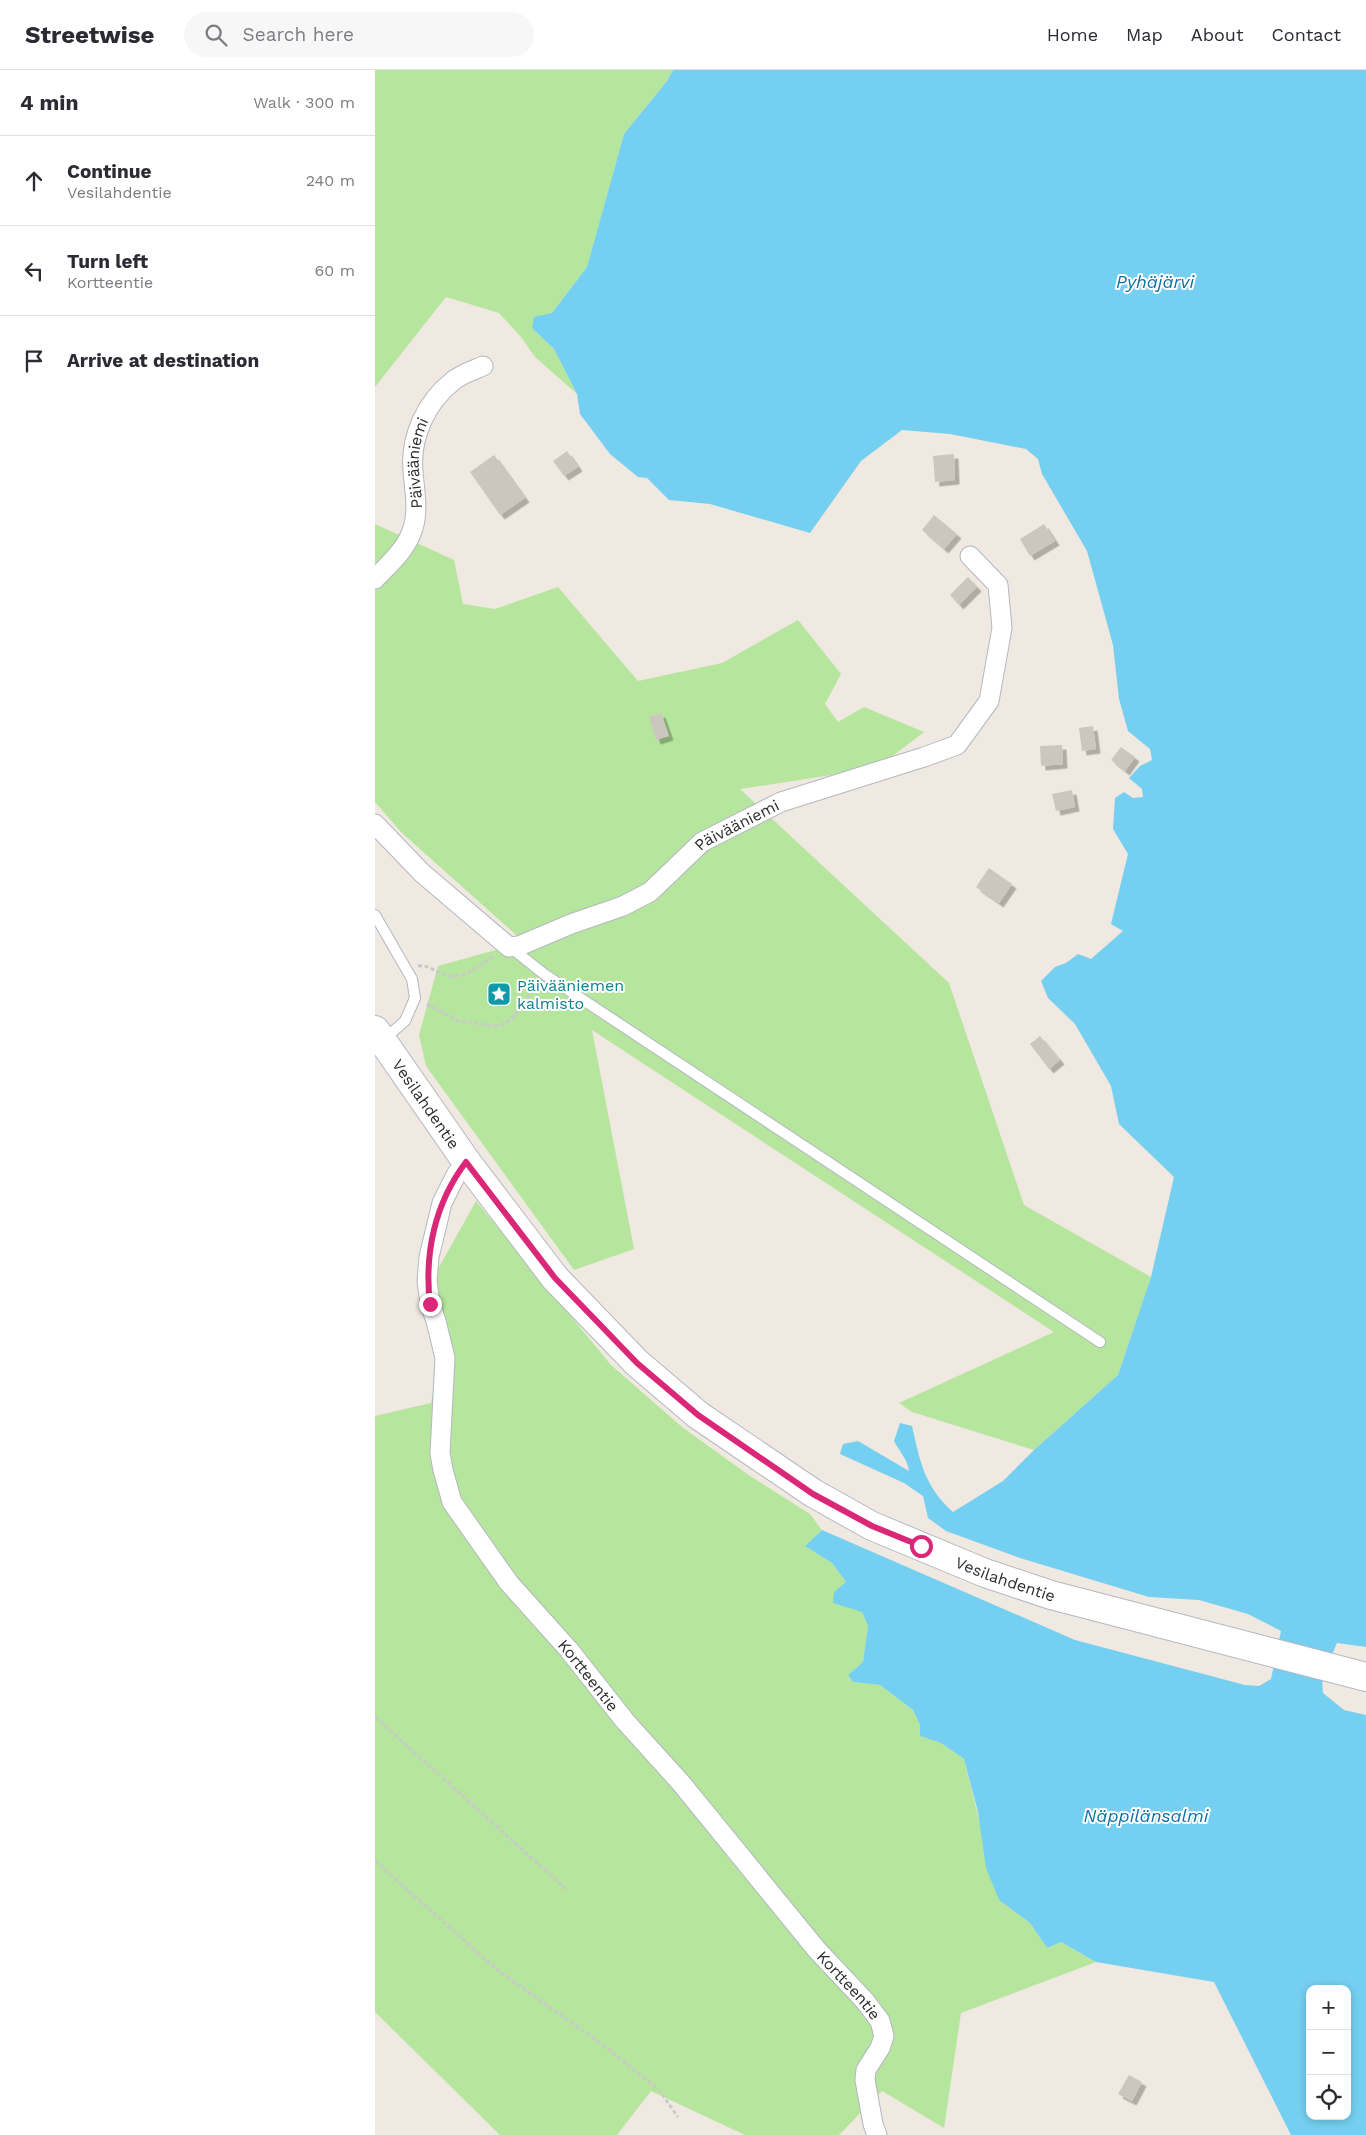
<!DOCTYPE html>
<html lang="en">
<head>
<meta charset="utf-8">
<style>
	:root { --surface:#fff; --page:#f7f7f7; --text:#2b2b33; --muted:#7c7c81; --line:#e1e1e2 }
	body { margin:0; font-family:"Work Sans",sans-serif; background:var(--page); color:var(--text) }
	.controls { position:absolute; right:15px; bottom:15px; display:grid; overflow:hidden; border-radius:10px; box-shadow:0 2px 8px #0003 }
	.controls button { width:45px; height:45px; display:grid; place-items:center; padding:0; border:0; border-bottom:1px solid var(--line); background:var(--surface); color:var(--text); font:25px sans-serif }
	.stop { position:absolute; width:15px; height:15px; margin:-11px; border:4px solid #db2777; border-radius:50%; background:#fff }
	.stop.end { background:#db2777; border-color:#fff; box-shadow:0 1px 5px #0008 }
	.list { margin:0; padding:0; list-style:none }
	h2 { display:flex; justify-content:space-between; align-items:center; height:65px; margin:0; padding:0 20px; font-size:21px }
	h2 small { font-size:16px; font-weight:400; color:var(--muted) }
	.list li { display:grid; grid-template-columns:32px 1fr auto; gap:15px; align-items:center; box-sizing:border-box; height:90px; padding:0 20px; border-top:1px solid var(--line) }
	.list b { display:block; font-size:19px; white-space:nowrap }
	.list p { margin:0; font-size:16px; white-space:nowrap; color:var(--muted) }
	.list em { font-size:16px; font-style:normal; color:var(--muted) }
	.icon { flex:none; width:28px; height:28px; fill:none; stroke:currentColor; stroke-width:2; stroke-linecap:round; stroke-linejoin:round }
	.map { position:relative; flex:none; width:991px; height:2065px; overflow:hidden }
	header { display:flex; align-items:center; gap:30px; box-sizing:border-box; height:70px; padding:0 25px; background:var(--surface); border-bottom:1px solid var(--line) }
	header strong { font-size:24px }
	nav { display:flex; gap:28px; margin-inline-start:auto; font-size:18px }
	.search { width:350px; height:45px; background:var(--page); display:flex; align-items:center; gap:12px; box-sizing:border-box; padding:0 18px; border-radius:28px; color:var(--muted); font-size:19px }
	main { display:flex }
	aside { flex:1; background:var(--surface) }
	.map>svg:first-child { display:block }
	.green { fill:#b6e59e }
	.water { fill:#75cff0; fill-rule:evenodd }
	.building { fill:#cbc7bf; filter:url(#shadow) }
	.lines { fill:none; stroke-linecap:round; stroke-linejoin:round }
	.service-casing { stroke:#b4b7c1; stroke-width:12 }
	.minor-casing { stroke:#b4b7c1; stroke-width:21 }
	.secondary-casing { stroke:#b4b7c1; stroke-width:30 }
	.path { stroke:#c9c9c9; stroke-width:3; stroke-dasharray:4 2.5; stroke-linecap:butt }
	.service { stroke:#fff; stroke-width:10 }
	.minor { stroke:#fff; stroke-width:19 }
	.secondary { stroke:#fff; stroke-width:28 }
	.route { stroke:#db2777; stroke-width:6 }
	.labels { text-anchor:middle; stroke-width:4; stroke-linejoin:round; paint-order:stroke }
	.street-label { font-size:16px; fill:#2e2e2e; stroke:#fff }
	.culture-label { font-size:16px; fill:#0d838f; stroke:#fff; text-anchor:start }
	.water-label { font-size:18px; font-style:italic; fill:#0d6fa3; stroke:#fff }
</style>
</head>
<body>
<header>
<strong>Streetwise</strong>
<div class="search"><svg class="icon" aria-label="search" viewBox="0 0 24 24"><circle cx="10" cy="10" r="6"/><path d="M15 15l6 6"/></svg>Search here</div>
<nav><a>Home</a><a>Map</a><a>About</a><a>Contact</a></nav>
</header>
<main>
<aside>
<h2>4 min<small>Walk · 300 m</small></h2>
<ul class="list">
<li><svg class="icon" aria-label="ahead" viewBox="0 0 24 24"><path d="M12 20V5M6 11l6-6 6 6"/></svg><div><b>Continue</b><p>Vesilahdentie</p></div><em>240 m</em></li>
<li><svg class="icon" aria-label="left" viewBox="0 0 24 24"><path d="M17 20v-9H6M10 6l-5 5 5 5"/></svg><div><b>Turn left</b><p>Kortteentie</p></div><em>60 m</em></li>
<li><svg class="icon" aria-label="arrive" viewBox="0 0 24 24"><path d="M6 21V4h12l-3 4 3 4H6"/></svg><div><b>Arrive at destination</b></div></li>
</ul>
</aside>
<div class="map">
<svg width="991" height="2065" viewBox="0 0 991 2065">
	<defs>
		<filter id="shadow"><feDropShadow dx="4.5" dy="4.5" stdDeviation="0" flood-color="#0004"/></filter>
	</defs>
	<rect width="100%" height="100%" fill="#efe9e1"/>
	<path class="green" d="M0,0h298l-6,11 -43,53 -37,133 -35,46 -20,15 22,21 23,45 -42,-37 -14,-20 -22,-24 -53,-16 -71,90z
		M0,454l79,36 9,44 32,5 63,-22 80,94 84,-18 76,-43 43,54 -16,30 13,18 26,-15 60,25 -47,36 -137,21 209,194 75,222 127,72 -33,98 -84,75 -122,-38 -13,-9 155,-71 -462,-302 42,219 -60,21 -148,-204 -7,-31 19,-69 86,-24 -123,-110 -26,-30z
		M101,1131l135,164 71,62 68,49 60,38 12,16 -17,16 27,17 14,19 16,30 6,14 -5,36 -15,13 5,7 27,3 33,25 7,15v11l21,7 23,16 35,141 31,23 17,25 14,-6 35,20 -135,51 -17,115 -62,-37 -43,44h-94l-94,-44 -34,44h-117l-125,-123v-596l56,-13 11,-60 -23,-40z"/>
	<path class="water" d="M298,0h693v1577l-29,-4 -15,35 1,15 21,17 22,5v420h-75l-77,-153 -118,-20 -35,-20 -14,6 -17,-25 -31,-23 -13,-32 -8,-56 -14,-53 -23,-16 -21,-7v-11l-7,-15 -33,-25 -27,-3 -5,-7 15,-13 5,-36 -6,-14 -29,-9 1,-11 12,-10 -14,-19 -27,-17 17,-16 253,110 170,45 14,1 12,-7 10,-48 -33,-17 -49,-14 -50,-3 -129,-39 -74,-27 -18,-13 -5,-22 -19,-13 -64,-29 3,-10 15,-3 51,30c-1,-11 -10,-20 -15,-30l6,-18 12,3c8,35 12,60 41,86l50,-31 31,-31 84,-75 33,-98 23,-100 -55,-53 -8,-38 -36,-62 -27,-26 -7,-17 14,-14 11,-4 12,-9 13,5 32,-28 -12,-7 17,-70 -15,-25 2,-31 9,-6 9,6 10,-1 -1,-8 -13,-11 11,-12 12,-6 -2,-11 -22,-18 -9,-32 -6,-54 -26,-94 -45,-77 -4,-15 -12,-10 -76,-15 -48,-4 -41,31 -51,72 -100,-29 -41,-4 -22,-22 -9,-1 -28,-23 -30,-40 -3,-20 -23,-45 -22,-21 2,-11 18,-4 35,-46 37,-133 43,-53zM935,1919h37v127h-37z"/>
	<path class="building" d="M192,381l11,16 -14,9 -11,-15z
		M579,384l1,26 -20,2 -2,-26z
		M119,385l31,43 -25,17 -30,-43z
		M559,445l23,19 -13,15 -22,-19z
		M669,454l11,17 -25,15 -10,-17z
		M593,507l9,10 -18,18 -9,-10z
		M286,643l8,23 -13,4 -7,-23z
		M718,656l3,23 -14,2 -3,-23z
		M687,675l1,19 -22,2 -1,-20z
		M746,677l14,10 -10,14 -14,-11z
		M697,720l3,17 -19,4 -4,-17z
		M614,798l23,16 -13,19 -23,-16z
		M665,966l20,24 -11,9 -19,-25z
		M754,2005l13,7 -10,19 -14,-7z"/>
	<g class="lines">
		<g class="service-casing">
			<path id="service" d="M0,845l37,64 3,19 -10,23 -22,19
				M135,877l34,27 556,368"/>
		</g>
		<g class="minor-casing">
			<g id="minor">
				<path id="s1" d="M0,509c15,-16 32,-30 38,-51 6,-18 1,-40 0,-57 -3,-34 13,-69 40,-90 8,-7 21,-11 30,-15"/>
				<path id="s2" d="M0,754l47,49 87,74 10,-1 52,-22 52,-18 27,-14 52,-50 79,-40 143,-45 33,-12 32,-44 13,-73 -4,-43 -28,-29"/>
				<path id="s3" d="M91,1091l-10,14 -14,28 -13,54 -2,24 3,23 6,17 9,37 -5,95 3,17 9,32 57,81 60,67 56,71 56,62 136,167 48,51 15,20 4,15 -4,12 -14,22 -1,10 8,44 4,11"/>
			</g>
		</g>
		<g class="secondary-casing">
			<g id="secondary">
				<path id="s4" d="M0,960l91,131 89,117 82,85 61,52 115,78 59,33 113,47 66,22 315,82"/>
			</g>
		</g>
		<path class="path" d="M43,896c10,-1 13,3 22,7 20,10 37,-6 53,-17
			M52,934l32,17 37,5 8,-2 9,-7 24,-32
			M0,1647l191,172
			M0,1791l120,107 113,81 51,41 19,27"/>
		<use href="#service" class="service"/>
		<use href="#minor" class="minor"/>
		<use href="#secondary" class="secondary"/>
	</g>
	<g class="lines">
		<path class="route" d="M55,1234c-6,-51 5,-101 36,-142l89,116 82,85 61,52 115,79 59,32 49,20"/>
	</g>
	<defs>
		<g id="sight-square" transform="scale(1.25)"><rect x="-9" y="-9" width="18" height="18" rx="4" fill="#0f9aa8" stroke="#fff"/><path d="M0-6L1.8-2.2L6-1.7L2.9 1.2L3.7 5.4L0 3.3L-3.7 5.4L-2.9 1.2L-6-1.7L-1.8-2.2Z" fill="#fff"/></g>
	</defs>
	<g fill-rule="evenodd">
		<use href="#sight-square" x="124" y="924"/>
	</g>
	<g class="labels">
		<g class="street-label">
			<text dy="6" stroke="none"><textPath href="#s1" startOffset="130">Päivääniemi</textPath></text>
			<text dy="6" stroke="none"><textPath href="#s2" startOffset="445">Päivääniemi</textPath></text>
			<text dy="6" stroke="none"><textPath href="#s4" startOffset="90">Vesilahdentie</textPath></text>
			<text dy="6" stroke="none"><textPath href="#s4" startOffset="855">Vesilahdentie</textPath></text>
			<text dy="6" stroke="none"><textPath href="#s3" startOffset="574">Kortteentie</textPath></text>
			<text dy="6" stroke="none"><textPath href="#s3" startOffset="979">Kortteentie</textPath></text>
		</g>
		<g class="culture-label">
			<text x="142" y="921">Päivääniemen<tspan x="142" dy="18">kalmisto</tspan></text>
		</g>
		<g class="water-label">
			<text x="780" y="218">Pyhäjärvi</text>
			<text x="771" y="1752">Näppilänsalmi</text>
		</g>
	</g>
</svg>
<div class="controls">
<button>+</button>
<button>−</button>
<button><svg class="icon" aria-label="locate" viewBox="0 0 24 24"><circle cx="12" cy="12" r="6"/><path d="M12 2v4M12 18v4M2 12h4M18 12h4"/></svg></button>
</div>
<div class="stop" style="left:546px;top:1476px"></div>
<div class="stop end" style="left:55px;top:1234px"></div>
</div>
</main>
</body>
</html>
